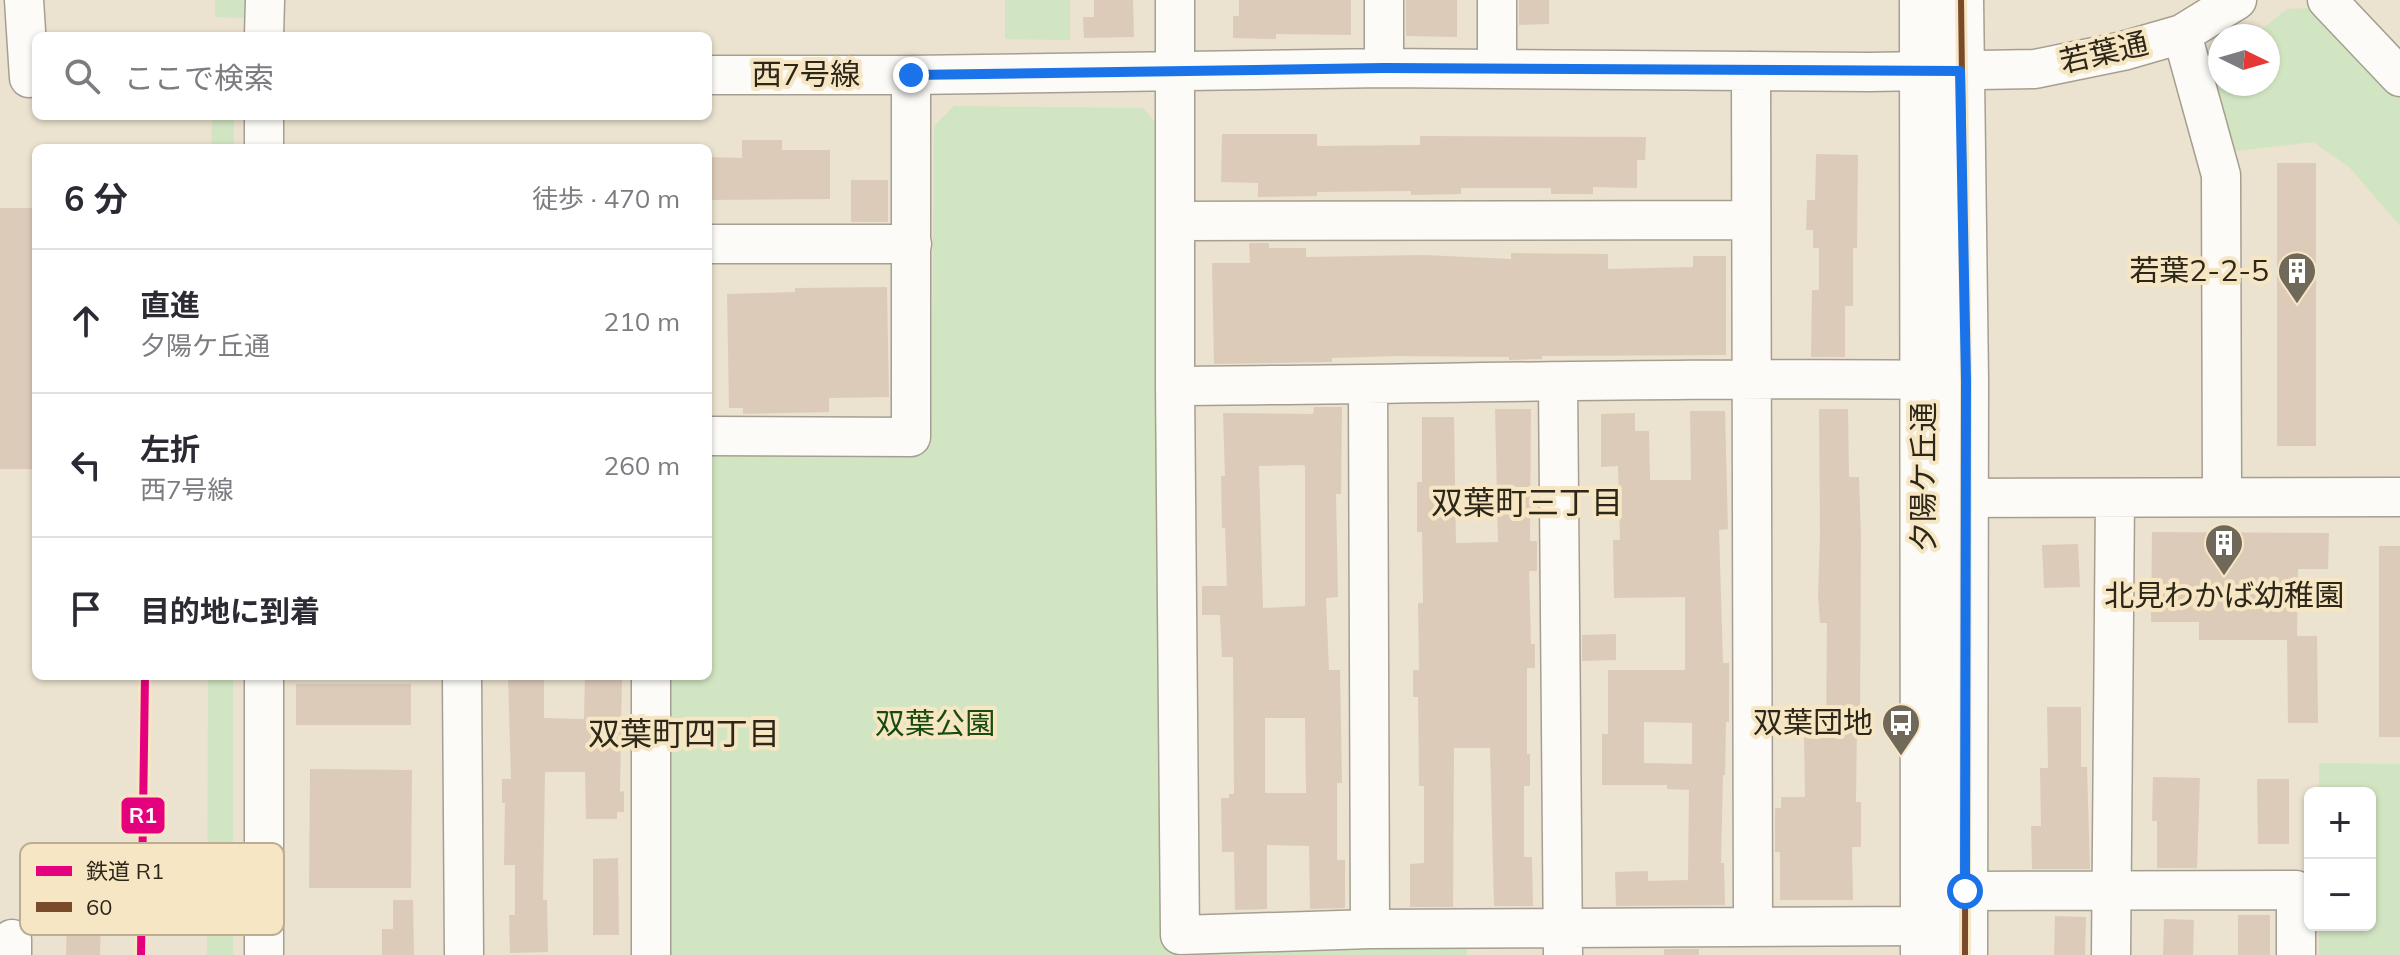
<!DOCTYPE html>
<html lang="ja">
<head>
<meta charset="utf-8">
<style>
	:root { --surface:#fff; --page:#f7f7f7; --text:#2b2b33; --muted:#7c7c81; --line:#e1e1e2 }
	body { margin:0; font-family:Mulish,"Noto Sans JP",sans-serif; background:var(--page); color:var(--text) }
	.controls { position:absolute; right:24px; bottom:24px; display:grid; overflow:hidden; border-radius:12px; box-shadow:0 2px 6px #0004 }
	.controls button { width:72px; height:72px; display:grid; place-items:center; padding:0; border:0; border-bottom:2px solid var(--line); background:var(--surface); color:var(--text); font:40px sans-serif }
	.compass { position:absolute; left:2208px; top:24px; width:72px; height:72px; border-radius:50%; background:var(--surface); box-shadow:0 2px 6px #0004; rotate:95deg }
	.stop { position:absolute; width:24px; height:24px; margin:-18px; border:6px solid #1a73e8; border-radius:50%; background:#fff }
	.stop.end { background:#1a73e8; border-color:#fff; box-shadow:0 2px 8px #0008 }
	.list { margin:0; padding:0; list-style:none }
	h2 { display:flex; justify-content:space-between; align-items:center; height:104px; margin:0; padding:0 32px; font-size:34px }
	h2 small { font-size:26px; font-weight:400; color:var(--muted) }
	.list li { display:grid; grid-template-columns:52px 1fr auto; gap:24px; align-items:center; box-sizing:border-box; height:144px; padding:0 32px; border-top:2px solid var(--line) }
	.list b { display:block; font-size:30px; white-space:nowrap }
	.list p { margin:0; font-size:26px; white-space:nowrap; color:var(--muted) }
	.list em { font-size:26px; font-style:normal; color:var(--muted) }
	.icon { flex:none; width:44px; height:44px; fill:none; stroke:currentColor; stroke-width:2; stroke-linecap:round; stroke-linejoin:round }
	.map { position:relative; flex:none; width:2400px; height:955px; overflow:hidden }
	.search { position:absolute; background:var(--surface); box-shadow:0 2px 6px #0004; left:32px; top:32px; width:680px; height:88px; display:flex; align-items:center; gap:20px; box-sizing:border-box; padding:0 28px; border-radius:12px; color:var(--muted); font-size:30px }
	.panel { position:absolute; background:var(--surface); box-shadow:0 2px 6px #0004; left:32px; top:144px; width:680px; height:536px; border-radius:12px }
	.map>svg:first-child { display:block }
	.green { fill:#d2e5c2 }
	.building { fill:#ddcbba; fill-rule:evenodd }
	.lines { fill:none; stroke-linecap:round; stroke-linejoin:round }
	.minor-casing { stroke:#a69f91; stroke-width:41 }
	.major-casing { stroke:#a69f91; stroke-width:47 }
	.minor { stroke:#fcfbf8; stroke-width:38 }
	.major { stroke:#fcfbf8; stroke-width:44 }
	.bus-1-casing { stroke:#f6e6c4; stroke-width:12 }
	.bus-1 { stroke:#7a4b2a; stroke-width:6 }
	.rail-1-casing { stroke:#f6e6c4; stroke-width:14 }
	.rail-1 { stroke:#e5007d; stroke-width:8 }
	.route { stroke:#1a73e8; stroke-width:10 }
	.labels { text-anchor:middle; stroke-width:8; stroke-linejoin:round; paint-order:stroke }
	.street-label { font-size:30px; fill:#2d271a; stroke:#f6e6c4 }
	.poi-label { font-size:30px; fill:#2d271a; stroke:#f6e6c4; text-anchor:end }
	.park-label { font-size:30px; fill:#174c0c; stroke:#f6e6c4 }
	.neighbourhood-label { font-size:32px; fill:#2d271a; stroke:#f6e6c4 }
	.key { fill:#f6e6c4; stroke:#baad91; stroke-width:2 }
	.key-label { font-size:22px; fill:#2d271a }
	.line-badge { stroke:#f6e6c4; stroke-width:3 }
	.badge-label { font-size:22px; text-anchor:middle; font-weight:bold; fill:#fff }
</style>
</head>
<body>
<div class="map">
<svg width="2400" height="955" viewBox="0 0 2400 955">
	<rect width="100%" height="100%" fill="#ebe2cf"/>
	<path class="green" d="M215,0h32l-1,18 -31,-1z
		M1005,0h65v40l-65,-1z
		M2311,8l89,90v128l-51,-59 -36,-25 -85,10 -14,-87 6,-4v23h48v-48h-15l34,-27z
		M954,106l189,2 16,19 9,822 136,-5 163,-1v12h-799l-1,-279h41v-227l223,-3 3,-320z
		M234,116v32h-23l1,-30z
		M208,676h25v279h-26z
		M2319,763l81,1v191h-81v-30h51v-132h-51z"/>
	<path class="building" d="M1094,0h39l1,37 -50,1 -1,-21h11z
		M1239,0h112v35l-75,-1v5l-43,-1v-22h6z
		M1406,0h51v37l-51,-1z
		M1519,0h30v24l-30,1z
		M1222,134h95v12l103,-1v-9l226,1 -1,23h-8v28l-44,-1v7h-42v-6h-90v6l-50,1v-4l-94,1v4l-59,1v-14l-37,-1z
		M742,140h40v10h48v49l-122,1v-43l34,1z
		M1816,154l42,1 -1,93h-4v58h-8v51h-34l1,-67h7v-42h-6v-18h-7l1,-30h8z
		M2277,163h39v283h-39z
		M851,180h37v42h-37z
		M0,208h35l1,261h-36z
		M1249,243h20v5h37v9l118,-2 87,4v-6l97,1v15l85,-2v-11h33v99l-184,1v3l-33,1v-3l-113,-1 -64,2v4l-118,2 -2,-101h38z
		M887,287l2,110 -60,1v14l-86,2v-6h-14l-2,-114 68,-2v-4z
		M1314,407h28l-1,87h-5l2,103 -12,1 3,72h11l2,113h-5v77h8v48l-35,1 -1,-63 -42,-1v64l-32,1 -1,-58h-12l-1,-54h8v-4h5l-1,-137h-11l-2,-42h-18v-29h25l-2,-58h-3l-1,-52h4l-2,-63 90,1zM1302,465l3,1v140l-42,2 -4,-142zM1265,718h40l1,75h-41z
		M1495,409h36l-1,132h7v30h-8l2,73h4v24h-8v86h3v32h-6v71h8l1,49h-39l-4,-158h-36l-1,159h-43v-43l14,-1v-77h-5l-1,-89h-5v-27h6l-1,-67h5l-1,-71h-5v-50h5v-65h32l2,126 42,-1z
		M1819,409h29l1,68h10l2,60 -1,186h-3l-1,79h5v45h-9l1,53h-73v-48h-5v-44h6v-11h24l-1,-65h22l1,-109h-7l-2,-27 2,-59z
		M1690,411h35l3,118 -9,1 4,133h6v59h-3l-1,53h-2l-2,88h3l1,42 -109,1 -1,-34 33,-1v10l40,-1 1,-90 -22,-1v-4h-65v-51h6v-64h77v-73l-71,1 -1,-58h7l-2,-74 -17,1v-53l34,-1v18h14l1,49h41zM1644,722l48,1v41l-48,-1z
		M2152,532l177,1 -1,36h-30l-1,67h20l1,87h-30l-1,-83h-88v-18h-48z
		M2078,544l2,43 -36,1 -2,-43z
		M2379,546h21v191h-21z
		M1616,634v26l-34,1v-26z
		M508,676h36v42l40,1 1,-43h37l-2,116 4,-1v21h-7v7h-31l-1,-47h-40l-2,128h4l1,52 -38,1 -1,-38h6v-50h-11l1,-62h-3v-24h9z
		M296,684h115v41h-115z
		M2047,707h34v60h6l3,102h-58l-1,-43h10l-1,-58h8z
		M310,769l102,1 -1,118h-102z
		M2153,777l47,1 -3,90h-40v-47h-5z
		M2257,779h32v65h-31z
		M618,858l1,77h-26v-76z
		M393,900h20l1,55h-32v-26h11z
		M2238,915h32v40h-32z
		M2055,916l31,1 -1,38h-31z
		M67,918l34,1 -1,36h-34z
		M2164,919l30,1 -1,35h-30z
		M1664,949h35v6h-35z"/>
	<g class="lines">
		<g class="minor-casing">
			<path id="minor" d="M24,0l5,78
				M1175,0v386l5,549 190,-6 553,-3 42,-35 331,-1v65
				M2327,0l73,77
				M2182,34l39,141 1,321
				M264,36l1,-36
				M1384,68v-68
				M1497,69v-69
				M1751,71l2,856
				M708,75h203l473,-7 486,4 165,-3 88,-18 59,-17 55,-34
				M264,116v32
				M1176,221l575,-1
				M708,244h204
				M1558,383l5,572
				M1368,385l2,544
				M1175,386c259,-2 517,-9 776,-6
				M708,436l203,1v-362
				M1935,498l465,-1
				M462,676l2,279
				M12,939v16
				M264,955v-279
				M651,955v-279
				M2111,955l4,-457"/>
		</g>
		<g class="major-casing">
			<path id="major" d="M1922,0l1,955
				M1961,0l5,380 -1,575"/>
		</g>
		<use href="#minor" class="minor"/>
		<use href="#major" class="major"/>
		<g class="bus-1-casing">
			<path id="bus-1" d="M1961,0l5,380 -1,575"/>
		</g>
		<use href="#bus-1" class="bus-1"/>
		<g class="rail-1-casing">
			<path id="rail-1" d="M141,955l4,-279"/>
		</g>
		<use href="#rail-1" class="rail-1"/>
	</g>
	<g class="lines">
		<path class="route" d="M911,75l473,-7 576,3 6,309 -1,511"/>
	</g>
	<defs>
		<g id="building-pin" transform="scale(2)"><path d="M0 17L-7.5 6A9.5 9.5 0 1 1 7.5 6Z" fill="#706859" stroke="#f6e6c4"/><path d="M-4-6H4V6H1V3H-1V6H-4ZM-2.5-4.3h1.7v1.8h-1.7ZM.8-4.3h1.7v1.8H.8ZM-2.5-1h1.7V.8h-1.7ZM.8-1h1.7V.8H.8Z" fill="#fff"/></g>
		<g id="bus-pin" transform="scale(2)"><path d="M0 17L-7.5 6A9.5 9.5 0 1 1 7.5 6Z" fill="#706859" stroke="#f6e6c4"/><path d="M-5-6H5V4H4V6H2V4H-2V6H-4V4H-5ZM-3.5-4V0h7V-4ZM-3.5 1.2v1.5H-2V1.2ZM2 1.2v1.5H3.5V1.2Z" fill="#fff"/></g>
	</defs>
	<g fill-rule="evenodd">
		<use href="#building-pin" x="2297" y="271"/>
		<use href="#building-pin" x="2224" y="543"/>
		<use href="#bus-pin" x="1901" y="723"/>
	</g>
	<g class="labels">
		<g class="street-label">
			<text transform="translate(2104 53) rotate(-13)" y="10">若葉通</text>
			<text x="806" y="85">西7号線</text>
			<text transform="translate(1924 477) rotate(-90)" y="10">夕陽ケ丘通</text>
		</g>
		<g class="poi-label">
			<text x="2269" y="281">若葉2-2-5</text>
			<text x="2224" y="606" text-anchor="middle">北見わかば幼稚園</text>
			<text x="1873" y="733">双葉団地</text>
		</g>
		<g class="park-label">
			<text x="935" y="734">双葉公園</text>
		</g>
		<g class="neighbourhood-label">
			<text x="1527" y="514">双葉町三丁目</text>
			<text x="684" y="745">双葉町四丁目</text>
		</g>
	</g>
	<rect x="20" y="843" width="264" height="92" rx="12" class="key"/>
	<rect x="36" y="866" width="36" height="10" fill="#e5007d"/>
	<rect x="36" y="902" width="36" height="10" fill="#7a4b2a"/>
	<g class="key-label">
		<text x="86" y="879">鉄道 R1</text>
		<text x="86" y="915">60</text>
	</g>
	<rect class="line-badge" x="120" y="796" width="46" height="39" rx="8" fill="#e5007d"/>
	<g class="badge-label">
		<text x="143" y="823">R1</text>
	</g>
</svg>
<div class="controls">
<button>+</button>
<button>−</button>
</div>
<svg class="compass" viewBox="-18 -18 36 36"><path d="M0-13l5 13h-10z" fill="#e53935"/><path d="M0 13l5-13h-10z" fill="#7c7c81"/></svg>
<div class="stop" style="left:1965px;top:891px"></div>
<div class="stop end" style="left:911px;top:75px"></div>
<div class="search"><svg class="icon" aria-label="search" viewBox="0 0 24 24"><circle cx="10" cy="10" r="6"/><path d="M15 15l6 6"/></svg>ここで検索</div>
<section class="panel">
<h2>6 分<small>徒歩 · 470 m</small></h2>
<ul class="list">
<li><svg class="icon" aria-label="ahead" viewBox="0 0 24 24"><path d="M12 20V5M6 11l6-6 6 6"/></svg><div><b>直進</b><p>夕陽ケ丘通</p></div><em>210 m</em></li>
<li><svg class="icon" aria-label="left" viewBox="0 0 24 24"><path d="M17 20v-9H6M10 6l-5 5 5 5"/></svg><div><b>左折</b><p>西7号線</p></div><em>260 m</em></li>
<li><svg class="icon" aria-label="arrive" viewBox="0 0 24 24"><path d="M6 21V4h12l-3 4 3 4H6"/></svg><div><b>目的地に到着</b></div></li>
</ul>
</section>
</div>
</body>
</html>
